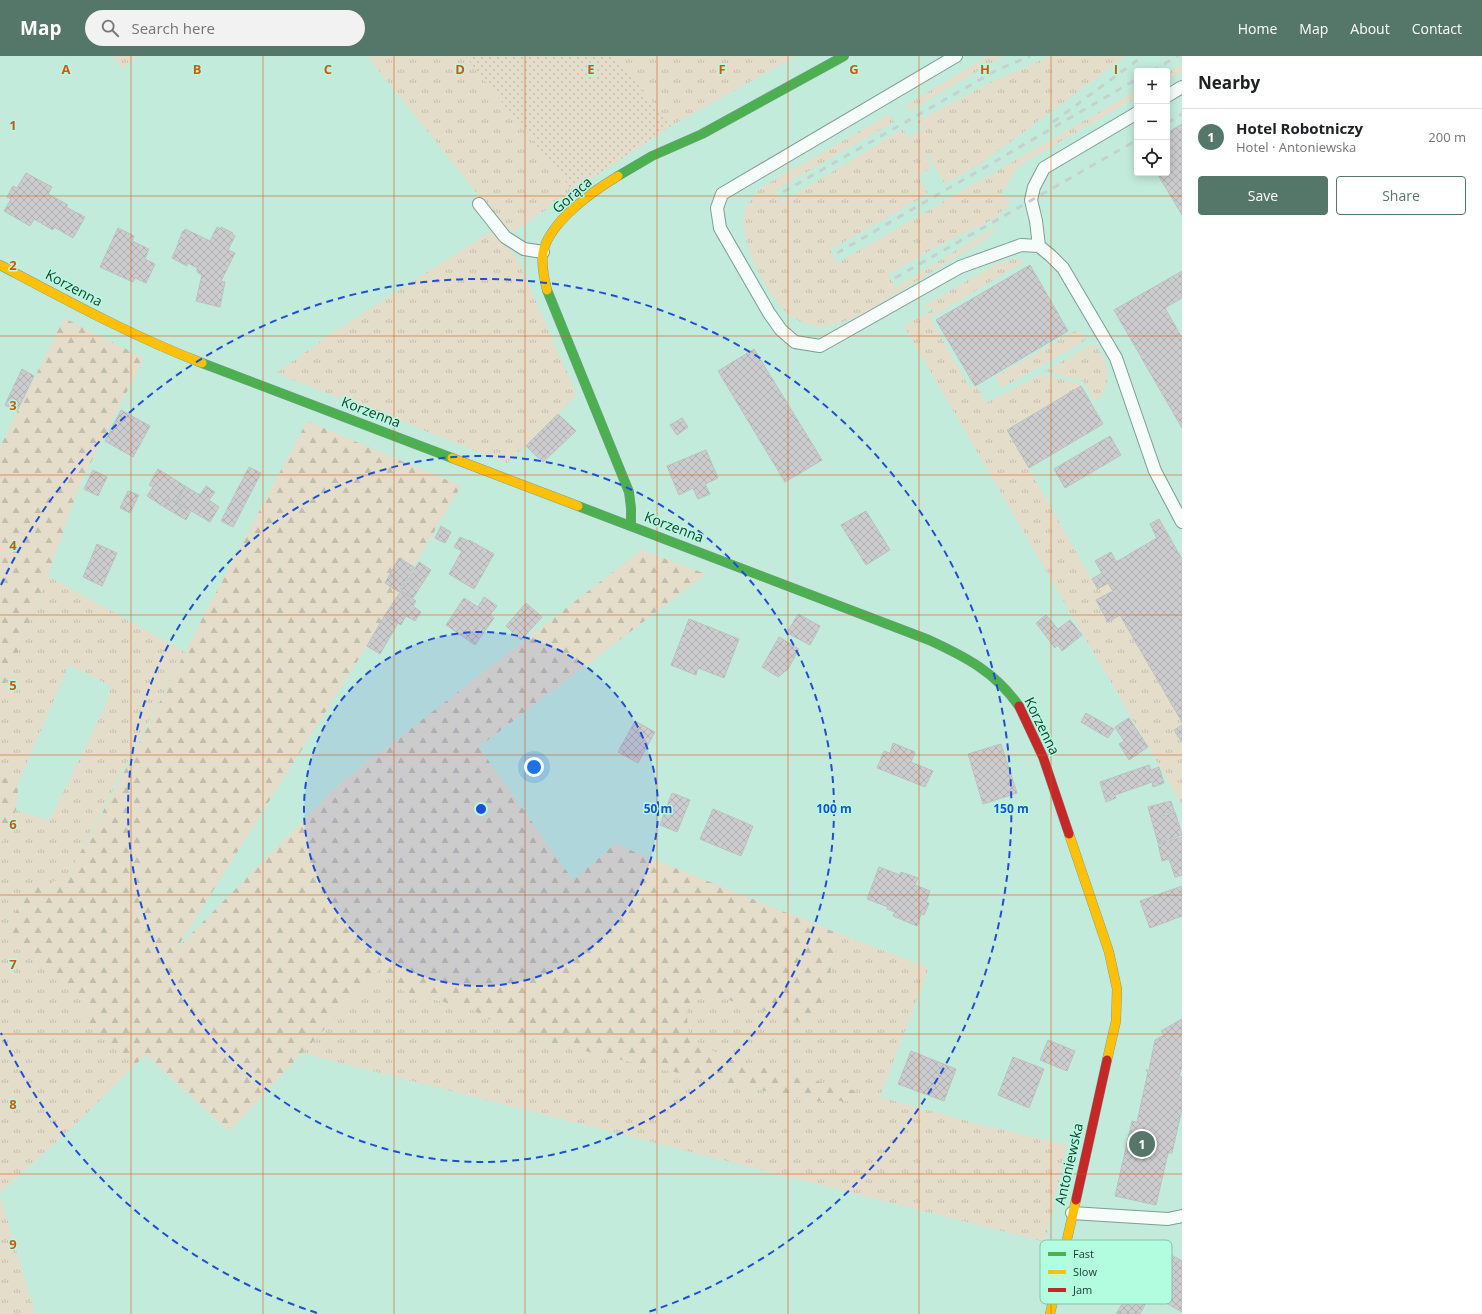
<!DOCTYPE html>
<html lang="en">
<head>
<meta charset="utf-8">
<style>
	:root { --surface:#fff; --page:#f2f2f2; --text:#202124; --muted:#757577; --line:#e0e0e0; --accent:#55776a }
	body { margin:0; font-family:"Open Sans",sans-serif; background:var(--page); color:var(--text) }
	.controls { position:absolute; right:12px; top:12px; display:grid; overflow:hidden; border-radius:4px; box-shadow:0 2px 10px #0003 }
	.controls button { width:36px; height:36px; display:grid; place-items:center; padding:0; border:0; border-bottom:1px solid var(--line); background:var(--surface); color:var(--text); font:20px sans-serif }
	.you { position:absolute; left:534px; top:711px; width:14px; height:14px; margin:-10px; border:3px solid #fff; border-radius:50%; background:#1a73e8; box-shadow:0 0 0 6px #1a73e833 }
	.badge { display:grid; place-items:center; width:26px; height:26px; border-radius:50%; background:var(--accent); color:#fff; font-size:13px; font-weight:700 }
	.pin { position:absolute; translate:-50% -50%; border:2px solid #fff; box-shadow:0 1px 4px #0006 }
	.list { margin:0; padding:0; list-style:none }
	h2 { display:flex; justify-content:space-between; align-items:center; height:52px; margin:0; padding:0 16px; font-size:17px }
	h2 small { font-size:13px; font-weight:400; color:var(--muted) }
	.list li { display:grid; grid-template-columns:26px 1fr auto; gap:12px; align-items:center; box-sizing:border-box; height:56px; padding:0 16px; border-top:1px solid var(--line) }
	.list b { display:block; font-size:15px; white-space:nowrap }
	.list p { margin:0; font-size:13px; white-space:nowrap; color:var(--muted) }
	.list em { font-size:13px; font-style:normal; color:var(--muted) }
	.actions { display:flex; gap:8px; padding:12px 16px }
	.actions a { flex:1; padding:9px 0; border:1px solid var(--accent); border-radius:4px; text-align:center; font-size:14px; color:var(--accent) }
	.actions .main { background:var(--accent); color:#fff }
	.icon { flex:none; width:22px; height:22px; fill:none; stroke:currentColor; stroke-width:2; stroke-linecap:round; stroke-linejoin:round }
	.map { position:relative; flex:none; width:1182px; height:1258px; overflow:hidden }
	header { display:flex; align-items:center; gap:24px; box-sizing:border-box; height:56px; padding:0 20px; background:var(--accent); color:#fff }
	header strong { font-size:19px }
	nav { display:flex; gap:22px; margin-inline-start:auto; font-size:14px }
	.search { width:280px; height:36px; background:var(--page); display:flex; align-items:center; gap:10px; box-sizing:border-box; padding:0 14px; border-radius:22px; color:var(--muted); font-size:15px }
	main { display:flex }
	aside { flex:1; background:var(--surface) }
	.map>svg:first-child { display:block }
	.grass { fill:url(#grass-tufts) }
	.forest { fill:url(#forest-firs) }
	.park { fill:url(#park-dots) }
	.building { fill:url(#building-cross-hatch); stroke:#bac1bf }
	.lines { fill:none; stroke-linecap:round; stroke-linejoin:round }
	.lane-casing { stroke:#7d9d92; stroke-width:14 }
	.fast-casing { stroke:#7d9d92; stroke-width:10 }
	.slow-casing { stroke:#7d9d92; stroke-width:10 }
	.jam-casing { stroke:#7d9d92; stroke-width:10 }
	.lane { stroke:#f6fcfa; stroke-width:12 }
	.fast { stroke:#4caf50; stroke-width:9 }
	.slow { stroke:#ffc107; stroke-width:9 }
	.jam { stroke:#c62828; stroke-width:9 }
	.rail { stroke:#c6d1cd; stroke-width:3; stroke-dasharray:7 7; stroke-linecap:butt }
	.grid { fill:none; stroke:#d3560f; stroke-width:1; stroke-opacity:0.55 }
	.ring { fill:none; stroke:#1d4ed8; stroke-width:2; stroke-dasharray:7 5 }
	.labels { text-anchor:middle; stroke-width:3; stroke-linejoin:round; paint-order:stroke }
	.street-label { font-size:14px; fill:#1a382d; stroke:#b2fcdf }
	.key { fill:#b2fcdf; stroke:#84c1aa; stroke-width:1 }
	.key-label { font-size:11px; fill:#1a382d }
	.grid-label { font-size:13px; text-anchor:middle; font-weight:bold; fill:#d3560f; stroke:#b2fcdf; stroke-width:3; stroke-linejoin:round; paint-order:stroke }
	.centre { fill:#1d4ed8; stroke:#b2fcdf; stroke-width:2 }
	.ring-label { font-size:12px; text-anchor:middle; font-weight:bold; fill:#1d4ed8; stroke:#b2fcdf; stroke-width:3; stroke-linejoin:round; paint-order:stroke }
</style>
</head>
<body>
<header>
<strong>Map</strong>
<div class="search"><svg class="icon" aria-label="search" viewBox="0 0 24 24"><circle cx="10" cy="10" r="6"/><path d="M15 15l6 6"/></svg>Search here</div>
<nav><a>Home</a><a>Map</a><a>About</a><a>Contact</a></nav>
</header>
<main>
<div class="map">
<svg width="1182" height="1258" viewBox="0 0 1182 1258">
	<defs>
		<pattern id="grass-tufts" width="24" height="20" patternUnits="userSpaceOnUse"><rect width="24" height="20" fill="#e3ddca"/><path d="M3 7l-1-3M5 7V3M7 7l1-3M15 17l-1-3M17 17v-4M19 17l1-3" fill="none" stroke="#c2beae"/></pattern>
		<pattern id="forest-firs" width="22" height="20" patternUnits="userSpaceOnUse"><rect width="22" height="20" fill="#e3ddca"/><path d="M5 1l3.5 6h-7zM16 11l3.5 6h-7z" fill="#c2beae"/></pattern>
		<pattern id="park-dots" width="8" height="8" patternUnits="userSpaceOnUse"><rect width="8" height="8" fill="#e3ddca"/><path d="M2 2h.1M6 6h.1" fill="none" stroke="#c2beae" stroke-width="1.8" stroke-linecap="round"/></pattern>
		<pattern id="building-cross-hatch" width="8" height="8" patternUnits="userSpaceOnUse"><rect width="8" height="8" fill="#cccbce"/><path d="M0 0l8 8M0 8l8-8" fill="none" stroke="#afafb1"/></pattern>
	</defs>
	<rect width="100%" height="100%" fill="#c3ebdc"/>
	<path class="grass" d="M113,0h24l-14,13z
		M367,0h98l108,135 -60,41 -10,-6z
		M615,0h181l-125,70z
		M988,0h15l-93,55 -4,-6z
		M1050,0h76l-147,109 -34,19 -17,-30 -2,1 6,12 -14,9 10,18 -98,56 7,13 300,-173v7l-119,69 -17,29 9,6 -2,6 -9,6 1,3 -66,32 -46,27 8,12 102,-62 -8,10 -10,8c-27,16 -54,32 -80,48 -23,14 -49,33 -77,35 -13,1 -26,-5 -36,-13 -20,-18 -47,-70 -43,-97 2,-13 10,-21 19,-30l127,-72 4,8 -119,68 7,12 121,-73 5,9 14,-9 -5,-8 72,-38z
		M1182,8v7l-15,9v-7z
		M494,173l24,31 59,135 -70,68 -231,-90 56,-40z
		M1014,203h8l3,2 -95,57 40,70 6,-3 10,18 55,-29 40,10v2l-74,44 90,159 11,-6 5,8 -17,9 12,21 12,-6 62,107v3l-8,5 8,10v65l-278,-479 33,-19 -17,1 74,-43z
		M1079,275l3,3 4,6 -84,48 -7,-11 78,-45z
		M1094,287c4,7 12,16 13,25 2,13 -2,26 -12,34l-12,-21 -38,-10z
		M48,520l137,76 -118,225 -38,13 -23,38 76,72 9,28 45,36 -58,58 -78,71v-346l16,-37 33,11 58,-119 4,-16 -42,-21 -50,116 -16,-4 -3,7v-86z
		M840,878l89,34 -49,129 99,27 88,21 -22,97 -743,-189 78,-84 23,22 70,19 23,13 48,18 111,27 158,33h35l8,-10 -129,-32 -38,-22 -3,-29 21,-16 28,10 88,-2z
		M0,1139l31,106 4,13h-35z"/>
	<path class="forest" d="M64,262l80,40 -64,126 -32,92 -48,122v-251z
		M307,365l154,65 -94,160 -190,302 161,-163 303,-235 65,24 -227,173 94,133 42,-36 225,90 -17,66 -16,24 -72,-22 -28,-10 -21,16 3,29 38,22 130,32 -9,10h-35l-158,-33 -111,-27 -48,-18 -23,-13 -70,-19 -23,-22 -151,163 -83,-77 -10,9 -45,-36 -9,-28 -76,-72 23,-38 38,-13 52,-95 88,-173z
		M3,721l16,4 -3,29 -16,37v-63z"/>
	<path class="park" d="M465,0h150l56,70 -98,65z"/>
	<path class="building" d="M1182,68v91l-25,-42h10v-40z
		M26,117l26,14 -4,7 20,11 -2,2 19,10 -12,21 -19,-11 -1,3 -19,-11 -4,7 -26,-15 7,-12 -4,-2 6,-11 4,2z
		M217,171l4,2v-2l12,6 -1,1 3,2 -7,14 7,3 -14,28 4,1 -5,25 -24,-6 6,-26 -5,-3v-4l-9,-5 -1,3 -15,-8 7,-16h-1l5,-11h2v-2l25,12z
		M118,172l16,8 -2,5 17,8 -4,10 10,5 -9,19 -11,-5 -2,4 -33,-15z
		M1030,209l38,66 -93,55 -39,-66z
		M1182,215v27l-17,10 17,30v90l-68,-118z
		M754,293l68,111 -37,22 -67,-111z
		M22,313l12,7 -17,35 -12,-6z
		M1081,330l22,38 -74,44 -22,-38z
		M121,354l29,16 -17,31 -28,-16z
		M558,358l18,17 -33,31 -17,-16z
		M682,362l6,9 -11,8 -7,-10z
		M1110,380l11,19 -56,33 -11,-19z
		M706,394l12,28 -13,6 5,10 -12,5 -5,-11 -14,7 -12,-29z
		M249,411l12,6 -28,54 -12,-6z
		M158,413l27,17 -9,16 -7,-4 -5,9 -17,-11 6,-9 -4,-2z
		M93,414l14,7 -9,19 -14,-7z
		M185,430l15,9 6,-9 9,6 -6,8 10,7 -9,15 -34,-20z
		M128,435l11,4 -9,18 -10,-5z
		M169,442l22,13 -5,9 -22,-13z
		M866,455l24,39 -24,15 -25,-40z
		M1159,463l23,40v163l-62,-107 -12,7 -12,-22 17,-9 -5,-8 -10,6 -6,-10 10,-6 -7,-12 16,-9 5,10 41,-24 -7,-14z
		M441,470l10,6 -6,11 -10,-5z
		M460,481l8,4 1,-1 25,14 -20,35 -25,-15 13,-23 -8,-4z
		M97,488l20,9 -15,33 -19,-9z
		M399,502l15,9 -15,25 -14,-9z
		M419,506l12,8 -18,28 -12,-7z
		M401,535l15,10 -3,5 8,6 -6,9 -9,-5 -5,9 -16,-10z
		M484,541l13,9 -7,9 4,3 -19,27 -29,-20 18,-27 14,9z
		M526,547l16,14 -21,23 -15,-14z
		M798,558l22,12 -10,19 -23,-12z
		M385,559l13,8 -18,31 -13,-8z
		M1046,559l12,14 12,-9 12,15 -20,16 -4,-6 -3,3 -19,-25z
		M689,563l50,20 -15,39 -26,-10 -2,7 -25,-10z
		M779,581l20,12 -11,20 -10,8 -16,-10z
		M1086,657l28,16 -6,9 -27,-16z
		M1129,662l19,29 -19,13 -10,-16 5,-3 -9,-14z
		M635,665l20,11 -17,31 -20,-11z
		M1182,669v15l-1,1 -7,-11z
		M893,687l22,9 -4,10 22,9 -8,16 -48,-19 7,-17 6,2z
		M1001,688l16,49 -34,11 -15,-50z
		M1149,709l2,5 8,-3 5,16 -11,4 -1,-5 -37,13 1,3 -10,4 -6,-20z
		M672,737l18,7 -13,32 -17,-7z
		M1171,745l3,10 -10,3v2l11,-4 7,23 -24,8 -10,-36z
		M713,753l40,17 -12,30 -41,-17z
		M1182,781v38l-7,2 -6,-18 -7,2 -4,-17z
		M879,811l21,8 1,-3 17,6 -3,7 15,6 -4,11 3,1 -5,12 -3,-1 -4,12 -24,-10 2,-4 -8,-3 1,-2 -21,-8z
		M1182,830v30l-32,12 -10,-27z
		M1182,963v48l-3,9 3,1v32l-10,44h-4l-12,52 -41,-9 17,-75 5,1 11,-50 -2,-1v-1h3l6,-30 9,-5 -3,-4z
		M1048,984l27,11 -8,20 -27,-11z
		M911,995l45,18 -12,32 -46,-17z
		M1013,1001l31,12 -15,39 -31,-13z
		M1157,1191l25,14v51l-47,-27z
		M1131,1233l17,10 -8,15h-24z"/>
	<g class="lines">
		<g class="lane-casing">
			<path id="lane" d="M956,0l-234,138 -5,14 3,20 49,85 12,17 14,12 25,4 140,-79 61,-22 18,1 12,10 12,12 53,90 39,113 27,51
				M1167,40l15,-9
				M479,148l26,33 19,12 19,3
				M1039,190l-3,-25 -5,-21 3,-13 10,-19 93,-55
				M1072,1157l96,6 14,-3"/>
		</g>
		<g class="fast-casing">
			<path id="fast" d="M618,120l34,-20 50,-22 142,-78
				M547,234l82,202 2,16v18
				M202,307l250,95
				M578,450l351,134c37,17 66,32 90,66"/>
		</g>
		<g class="slow-casing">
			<path id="slow" d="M0,209c66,35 132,71 202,98
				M547,234c-3,-12 -6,-25 -4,-37 5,-30 50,-62 75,-77
				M452,402l126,48
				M1069,778l40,118 8,37 -1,32 -9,39
				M1050,1258l26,-114"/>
		</g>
		<g class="jam-casing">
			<path id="jam" d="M1019,650l24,51 26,77
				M1076,1144l31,-140"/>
		</g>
		<use href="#lane" class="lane"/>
		<use href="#fast" class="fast"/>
		<use href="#slow" class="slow"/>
		<use href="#jam" class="jam"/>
		<path class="rail" d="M1152,15l26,-15
			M1053,66l90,-66
			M1167,67l15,-9
			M783,136l212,-121 35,-15
			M837,197l300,-174
			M895,222l242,-138"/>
	</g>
	<path class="grid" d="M131,0v1258M263,0v1258M394,0v1258M525,0v1258M657,0v1258M788,0v1258M919,0v1258M1051,0v1258M0,140h1182M0,280h1182M0,419h1182M0,559h1182M0,699h1182M0,839h1182M0,978h1182M0,1118h1182"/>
	<circle cx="481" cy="753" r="177" fill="#1d4ed8" fill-opacity=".12"/>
	<g class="ring">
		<circle cx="481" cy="753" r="177"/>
		<circle cx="481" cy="753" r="353"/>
		<path d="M317 1257A530 530 0 0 1 1 977M1 529A530 530 0 1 1 645 1257"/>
	</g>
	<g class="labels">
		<g class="street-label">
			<text transform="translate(572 139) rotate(-41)" y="5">Gorąca</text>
			<text transform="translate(74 232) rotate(28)" y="5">Korzenna</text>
			<text transform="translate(371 356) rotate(21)" y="5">Korzenna</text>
			<text transform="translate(674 471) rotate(21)" y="5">Korzenna</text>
			<text transform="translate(1042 670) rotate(64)" y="5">Korzenna</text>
			<text transform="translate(1069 1108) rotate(-77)" y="5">Antoniewska</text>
		</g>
	</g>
	<rect x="1040" y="1184" width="132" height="64" rx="6" class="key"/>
	<rect x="1048" y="1196" width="18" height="4" fill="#4caf50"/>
	<rect x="1048" y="1214" width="18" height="4" fill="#ffc107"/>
	<rect x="1048" y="1232" width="18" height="4" fill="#c62828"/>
	<g class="key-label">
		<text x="1073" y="1202">Fast</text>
		<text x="1073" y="1220">Slow</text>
		<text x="1073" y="1238">Jam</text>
	</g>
	<g class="grid-label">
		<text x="66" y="18">A</text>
		<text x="197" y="18">B</text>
		<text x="328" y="18">C</text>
		<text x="460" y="18">D</text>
		<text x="591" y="18">E</text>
		<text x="722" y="18">F</text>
		<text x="854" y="18">G</text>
		<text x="985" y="18">H</text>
		<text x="1116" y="18">I</text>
		<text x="13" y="74">1</text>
		<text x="13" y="214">2</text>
		<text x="13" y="354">3</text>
		<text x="13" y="494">4</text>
		<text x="13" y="634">5</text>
		<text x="13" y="773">6</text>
		<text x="13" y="913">7</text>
		<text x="13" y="1053">8</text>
		<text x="13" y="1193">9</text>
	</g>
	<circle cx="481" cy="753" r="6" class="centre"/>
	<g class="ring-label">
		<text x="658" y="757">50 m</text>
		<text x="834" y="757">100 m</text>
		<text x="1011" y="757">150 m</text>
	</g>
</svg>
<div class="controls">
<button>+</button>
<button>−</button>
<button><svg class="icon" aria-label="locate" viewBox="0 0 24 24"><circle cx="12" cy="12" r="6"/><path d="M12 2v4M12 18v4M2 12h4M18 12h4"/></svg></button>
</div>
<div class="you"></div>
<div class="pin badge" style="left:1142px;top:1088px">1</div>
</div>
<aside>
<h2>Nearby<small></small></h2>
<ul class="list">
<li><span class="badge">1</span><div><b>Hotel Robotniczy</b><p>Hotel · Antoniewska</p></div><em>200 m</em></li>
</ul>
<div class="actions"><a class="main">Save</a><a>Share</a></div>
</aside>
</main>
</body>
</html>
